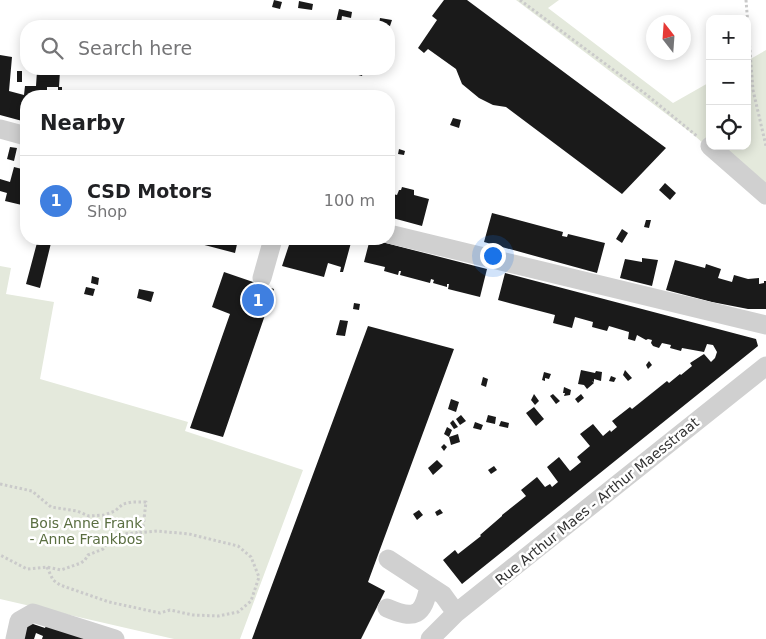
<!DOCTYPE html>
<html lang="en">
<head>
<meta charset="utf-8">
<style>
	:root { --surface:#fff; --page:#f6f6f6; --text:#202124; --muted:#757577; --line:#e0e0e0; --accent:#0f766e }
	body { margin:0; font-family:"DejaVu Sans",sans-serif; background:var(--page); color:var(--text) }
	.controls { position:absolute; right:15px; top:15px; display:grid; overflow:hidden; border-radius:10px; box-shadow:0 2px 12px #0003 }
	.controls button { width:45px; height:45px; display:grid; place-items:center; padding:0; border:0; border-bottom:1px solid var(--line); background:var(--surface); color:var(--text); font:25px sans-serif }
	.compass { position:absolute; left:646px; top:15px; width:45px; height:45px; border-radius:50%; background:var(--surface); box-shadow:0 2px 12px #0003; rotate:343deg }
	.you { position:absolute; left:492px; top:255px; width:18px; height:18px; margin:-12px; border:4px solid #fff; border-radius:50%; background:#1a73e8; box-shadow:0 0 0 8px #1a73e833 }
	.badge { display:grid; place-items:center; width:32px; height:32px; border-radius:50%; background:var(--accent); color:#fff; font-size:16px; font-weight:700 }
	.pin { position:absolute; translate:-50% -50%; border:2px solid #fff; box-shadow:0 1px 5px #0006 }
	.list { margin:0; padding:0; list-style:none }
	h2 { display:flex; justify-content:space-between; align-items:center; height:65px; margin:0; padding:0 20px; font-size:21px }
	h2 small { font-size:16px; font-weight:400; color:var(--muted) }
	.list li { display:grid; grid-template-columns:32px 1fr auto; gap:15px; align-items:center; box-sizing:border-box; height:90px; padding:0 20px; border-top:1px solid var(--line) }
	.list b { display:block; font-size:19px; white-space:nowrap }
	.list p { margin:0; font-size:16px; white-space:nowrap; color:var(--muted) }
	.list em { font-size:16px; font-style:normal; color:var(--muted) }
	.icon { flex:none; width:28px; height:28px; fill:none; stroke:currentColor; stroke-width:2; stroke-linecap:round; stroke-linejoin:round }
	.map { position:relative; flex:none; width:766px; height:639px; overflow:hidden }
	.search { position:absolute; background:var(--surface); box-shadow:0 2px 12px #0003; left:20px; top:20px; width:375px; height:55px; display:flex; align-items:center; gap:12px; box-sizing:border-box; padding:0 18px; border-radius:20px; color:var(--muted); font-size:19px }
	.panel { position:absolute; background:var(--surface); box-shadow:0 2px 12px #0003; left:20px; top:90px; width:375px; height:155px; border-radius:20px }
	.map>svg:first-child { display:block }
	.green { fill:#e4e9dc }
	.building { fill:#1a1a1a }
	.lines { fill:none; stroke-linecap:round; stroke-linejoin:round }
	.path { stroke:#cacaca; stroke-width:3; stroke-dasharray:2.5 2.5; stroke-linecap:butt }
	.minor { stroke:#d0d0d0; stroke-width:19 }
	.labels { text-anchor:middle; stroke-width:5; stroke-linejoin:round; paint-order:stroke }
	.street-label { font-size:14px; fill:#333; stroke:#fff }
	.park-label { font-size:14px; fill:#5a6e41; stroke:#fff }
</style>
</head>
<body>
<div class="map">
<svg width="766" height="639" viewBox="0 0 766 639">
	<rect width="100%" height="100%" fill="#fff"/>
	<path class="green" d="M516,0h43l-11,8 125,95 37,-21v64h37v-85l19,-11v151l-72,-66z
		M0,266l11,2 -5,26 48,8 -14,77 148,43 -3,9 118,39 -63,169h-66l-174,-40z"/>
	<path class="building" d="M274,0l8,2 -2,7 -8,-2z
		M444,0h23l199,148 -44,46 -116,-87 -13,-2 -14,-7 -17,-14 -6,-15 -28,-20 -4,4 -6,-5 19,-28 -5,-4z
		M299,1l14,3 -1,6 -14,-2z
		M339,9l13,3 -1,6 -9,-2 -1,7 -5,-1z
		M380,18l12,2 -2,6 -11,-2z
		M0,55l12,2 -3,34 15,4 1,-9h11l1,-15h23l-1,16h-12v9h-21v26l-26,-7z
		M352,69h12l-2,7 -11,-3z
		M17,71h5v11h-5z
		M58,87h4v9h-4z
		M453,118l8,2 -2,8 -9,-3z
		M10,147l7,1 -3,13 -7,-2z
		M399,149l6,2 -1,4 -6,-1z
		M26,155v51l-21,-5 2,-8 -7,-2v-12l10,3 4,-15 8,2z
		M665,183l11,10 -6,7 -11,-10z
		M402,187l12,3v5l15,4 -7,27 -33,-9v-24l8,2 2,-5h2z
		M492,213l71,19 -1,4 5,1 1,-3 37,9 -8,30 -113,-31z
		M646,220h5l-2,8 -5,-1z
		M622,229l6,4 -6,10 -6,-4z
		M38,239h14l-12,49 -14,-4z
		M193,239h63l-1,5 -17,-4 -3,13 -42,-11z
		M291,239h61l-9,33h-3l1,-5 -13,-4 -4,14 -42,-11z
		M370,239l117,30 -7,28 -32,-8 1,-5h-2v3l-14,-4 1,-3 -3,-1 -1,4 -30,-8 1,-4h-2l-1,4 -14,-4 1,-4 -21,-5z
		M642,258l16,2 -6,26 -32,-8 5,-19 17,3z
		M675,260l30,8 1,-4 15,5 -3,9 14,4 2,-7 14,4 11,-1v6l5,-1v-2h2v28h-18l-36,-7 -46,-12z
		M224,272l50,17 -51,148 -33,-9 40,-114 -18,-7z
		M505,273l251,66 2,7 -296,238 -19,-24 12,-10 3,4 23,-18 -1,-1 22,-19v-1l24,-19 -5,-6 16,-13 8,10 5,-3 2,3 6,-5 -11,-15 12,-10 11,14 11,-9 -4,-5 13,-11 -10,-12 13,-10 10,12 7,-6 1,2 6,-5 -5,-6 18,-14 2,2 35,-28 2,2 11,-9 1,1 11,-9 -2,-3 14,-9 7,8 4,-4 2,-6 -4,-7 -6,-1 -3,8 -22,-4 -1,3 -11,-3 1,-3 -9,-2 -3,5 -6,-2 -2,-3 1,-3 -4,-1 -2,1 -9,-5 -2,6 -7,-2 1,-7 -20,-6 -2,5 -15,-4 1,-5 -18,-5 -3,11 -19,-5 2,-8 -57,-15z
		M92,276l7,2 -1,7 -7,-2z
		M86,287l9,2 -2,7 -9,-2z
		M139,289l15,3 -3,10 -14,-4z
		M354,303l6,1 -1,6 -6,-1z
		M340,320l8,1 -3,15 -9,-1z
		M368,326l86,23 -86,233 17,9 -24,48h-109z
		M649,361l3,4 -4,4 -2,-4z
		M581,370l14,3 1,-2 6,1 -1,9 -7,-2v3l-2,-1 2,2 -7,6 -3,-4 -6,-1z
		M625,370l7,8 -4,3 -5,-6z
		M544,372l7,2 -2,5 -4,-1v3l-3,-1z
		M611,376l5,2 -2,4 -5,-1z
		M483,377l5,2 -2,8 -5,-2z
		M564,387l7,3 -1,5 -6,1 1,-3h-2z
		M534,394l5,7 -4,4 -4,-5z
		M553,394l7,7 -4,3 -6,-8z
		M581,394l3,4 -6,5 -3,-4z
		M451,399l8,3 -3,10 -8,-3z
		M534,407l10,12 -8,7 -10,-13z
		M461,415l5,6 -6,4 -4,-6z
		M488,415l8,2 -1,7 -9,-2z
		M453,420l5,7 -4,2 -4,-6z
		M501,421l8,2 -1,5 -9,-2z
		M475,422l8,3 -2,5 -8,-2z
		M447,427l5,3 -3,7 -5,-3z
		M458,434l2,8 -9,3 -2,-8z
		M444,444l3,3 -3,4 -3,-4z
		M437,460l6,6 -10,9 -5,-7z
		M494,466l3,4 -6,4 -3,-4z
		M440,509l3,4 -6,3 -2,-4z
		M419,510l4,5 -6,5 -4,-6z
		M24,621l21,7 2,-4 44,15h-49l1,-3 -7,-3 -2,6h-16z"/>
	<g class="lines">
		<path class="path" d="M520,0l127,95 51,42
			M746,0l7,90 13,56
			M0,484l32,7 19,16 26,4 12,5 15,-1 11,-4 8,-7 9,-2h14l-3,25 -7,6 -15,1 -11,6 -7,9 -15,6 -3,5 -4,3 -20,7 -14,-3 -20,2 -27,-14
			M47,567l6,13 7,5 49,17 51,11 10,-3 23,5 25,1 20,-4 13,-11 8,-24 -8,-20 -13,-11 -49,-12 -32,-3 -21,2"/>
		<path class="minor" d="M0,129l26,7
			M710,146l56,49
			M389,234l377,91
			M262,278l11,-39
			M388,559l55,36 13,18
			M387,608c28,12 36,8 42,-22
			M15,639l4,-18 14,-8 82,26
			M430,639l26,-26 310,-247"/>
	</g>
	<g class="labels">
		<g class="street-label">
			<text transform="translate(597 501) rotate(-39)" y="5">Rue Arthur Maes - Arthur Maesstraat</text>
		</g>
		<g class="park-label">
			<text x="86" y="528">Bois Anne Frank<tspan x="86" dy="16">- Anne Frankbos</tspan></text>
		</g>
	</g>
</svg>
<div class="controls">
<button>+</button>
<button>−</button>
<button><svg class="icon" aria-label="locate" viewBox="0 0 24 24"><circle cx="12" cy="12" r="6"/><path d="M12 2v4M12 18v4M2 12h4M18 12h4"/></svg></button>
</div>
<svg class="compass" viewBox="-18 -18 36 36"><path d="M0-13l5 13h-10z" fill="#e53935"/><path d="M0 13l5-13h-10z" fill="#757577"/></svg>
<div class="you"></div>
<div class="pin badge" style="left:258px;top:300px;background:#3f7fe0">1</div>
<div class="search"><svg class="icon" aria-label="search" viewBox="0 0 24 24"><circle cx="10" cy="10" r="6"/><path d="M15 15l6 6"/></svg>Search here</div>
<section class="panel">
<h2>Nearby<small></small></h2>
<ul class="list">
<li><span class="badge" style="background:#3f7fe0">1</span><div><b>CSD Motors</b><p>Shop</p></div><em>100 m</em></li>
</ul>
</section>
</div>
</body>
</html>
